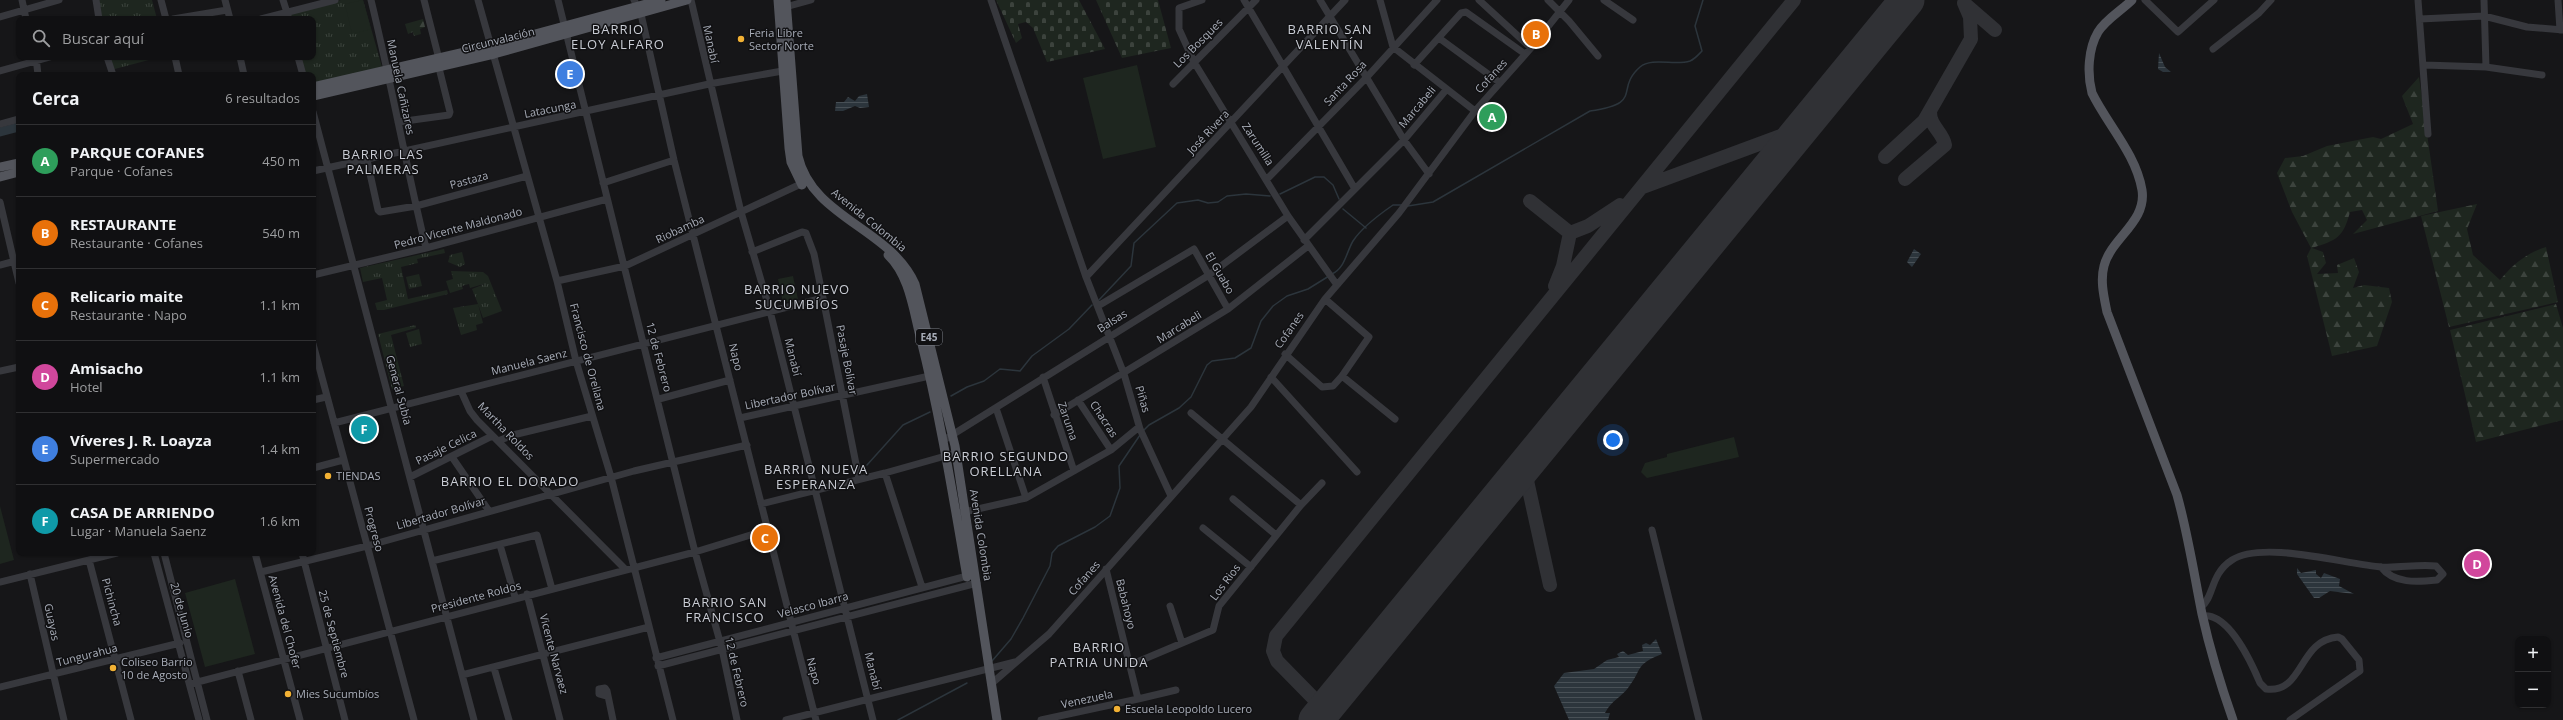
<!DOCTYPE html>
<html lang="es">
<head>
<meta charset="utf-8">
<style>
	:root { --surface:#101012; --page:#19191b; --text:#f1f3f6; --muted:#9c9d9f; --line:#303032; --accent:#b45309 }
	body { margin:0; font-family:"Open Sans",sans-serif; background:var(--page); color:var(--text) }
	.controls { position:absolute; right:12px; bottom:12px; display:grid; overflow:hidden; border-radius:8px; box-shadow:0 1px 3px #0004 }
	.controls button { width:36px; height:36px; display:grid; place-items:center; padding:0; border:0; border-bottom:1px solid var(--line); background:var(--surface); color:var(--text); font:20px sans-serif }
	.you { position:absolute; left:1613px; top:440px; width:14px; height:14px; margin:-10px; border:3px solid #fff; border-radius:50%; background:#1a73e8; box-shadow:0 0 0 6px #1a73e833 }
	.badge { display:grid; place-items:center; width:26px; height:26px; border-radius:50%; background:var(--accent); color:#fff; font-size:13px; font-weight:700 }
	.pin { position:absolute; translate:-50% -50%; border:2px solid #fff; box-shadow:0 1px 4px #0006 }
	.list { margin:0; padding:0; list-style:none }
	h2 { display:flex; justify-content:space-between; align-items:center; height:52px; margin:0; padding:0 16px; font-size:17px }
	h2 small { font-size:13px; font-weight:400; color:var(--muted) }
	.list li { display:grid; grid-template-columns:26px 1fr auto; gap:12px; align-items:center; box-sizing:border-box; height:72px; padding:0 16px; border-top:1px solid var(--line) }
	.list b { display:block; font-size:15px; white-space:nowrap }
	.list p { margin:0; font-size:13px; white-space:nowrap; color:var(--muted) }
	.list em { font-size:13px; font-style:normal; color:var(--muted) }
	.icon { flex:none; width:22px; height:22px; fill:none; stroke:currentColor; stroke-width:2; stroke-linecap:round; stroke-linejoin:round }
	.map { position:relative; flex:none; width:2563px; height:720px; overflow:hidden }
	.search { position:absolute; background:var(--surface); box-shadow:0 1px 3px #0004; left:16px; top:16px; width:300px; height:44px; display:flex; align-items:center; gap:10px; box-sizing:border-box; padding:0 14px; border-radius:8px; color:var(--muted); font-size:15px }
	.panel { position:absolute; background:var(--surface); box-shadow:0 1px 3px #0004; left:16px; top:72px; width:300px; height:484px; border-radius:8px }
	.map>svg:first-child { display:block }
	.grass { fill:url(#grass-tufts) }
	.forest { fill:url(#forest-firs) }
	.cemetery { fill:url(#cemetery-stones) }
	.garden { fill:#1e261f }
	.water { fill:url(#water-rules) }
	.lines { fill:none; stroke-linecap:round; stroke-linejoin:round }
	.stream { stroke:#2c353c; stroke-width:1.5 }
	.river { stroke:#2c353c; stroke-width:9 }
	.taxiway { stroke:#303135; stroke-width:14 }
	.runway { stroke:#303135; stroke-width:35 }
	.minor { stroke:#37383d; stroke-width:7 }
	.major { stroke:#53555c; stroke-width:9 }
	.poi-dot { fill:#f2b134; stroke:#111113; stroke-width:1.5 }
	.labels { text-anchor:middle; stroke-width:3; stroke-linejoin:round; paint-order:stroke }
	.shield { fill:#111113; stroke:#7b7e86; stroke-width:1 }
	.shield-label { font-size:10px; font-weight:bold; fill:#a8adb8 }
	.poi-label { font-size:11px; fill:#a8adb8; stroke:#111113; text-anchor:start }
	.street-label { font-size:11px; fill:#a8adb8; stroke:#111113 }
	.quarter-label { font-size:13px; letter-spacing:1px; fill:#c9ccd4; stroke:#111113 }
</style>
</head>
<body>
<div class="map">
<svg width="2563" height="720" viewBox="0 0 2563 720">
	<defs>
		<pattern id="grass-tufts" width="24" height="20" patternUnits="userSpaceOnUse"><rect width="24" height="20" fill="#1e261f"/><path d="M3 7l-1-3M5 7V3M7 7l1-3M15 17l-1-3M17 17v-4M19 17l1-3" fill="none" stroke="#3c433d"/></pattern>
		<pattern id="forest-firs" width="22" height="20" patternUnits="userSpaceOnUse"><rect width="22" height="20" fill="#1e261f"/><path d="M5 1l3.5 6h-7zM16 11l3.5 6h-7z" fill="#3c433d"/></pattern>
		<pattern id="cemetery-stones" width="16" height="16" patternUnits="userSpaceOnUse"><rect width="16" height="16" fill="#1e261f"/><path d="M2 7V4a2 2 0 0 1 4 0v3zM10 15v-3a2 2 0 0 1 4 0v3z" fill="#3c433d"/></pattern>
		<pattern id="water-rules" width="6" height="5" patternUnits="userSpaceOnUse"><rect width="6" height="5" fill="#2c353c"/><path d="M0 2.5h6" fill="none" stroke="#485056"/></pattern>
	</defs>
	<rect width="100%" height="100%" fill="#161618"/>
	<path class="grass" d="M98,0h54l5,19h-55z
		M341,0h22l19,67 -69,16v-8h-8l-5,-18h13v-38h-24l-1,-5z
		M107,57h53l-49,13z
		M1490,103l14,13 -12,14 -12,-12z
		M444,249l1,4 -28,6 1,4 -17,4 7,32 39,-9 1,4 -64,16h-7l-2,-7 12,-3 -5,-22 -19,4 -3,-14z
		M462,252l3,12 -5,3 -12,-5 2,-7z
		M451,271l32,1 5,4 14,35 -19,7 -5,-14 5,19 -7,2 1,5 -16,5 -8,-27 25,-4 -6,-15 15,-6 -17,5 -1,-4 -7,2 1,3 -13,4 -4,-12 7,-2z
		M419,274l3,12 -13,3 -3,-12z
		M415,325l1,3 -25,7 13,51 -12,3 -14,-55z
		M419,329l3,15 -12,3 -4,-14z"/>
	<path class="forest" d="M423,19l2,8 -5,2 1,5 -7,2 -1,-4 -5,2 -3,-10z
		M2419,77l19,134 -85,23 14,-14 -5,-10 -12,2c-7,26 -13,28 -38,36l11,4 3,11 -9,11 21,-1 -1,-8 17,-7 5,14 -6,16 11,-3 25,3 3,14 -15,44 -45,10 -25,-100 4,-8 -19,-36 -15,-39 8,-15 18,-2 24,-10 46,-9 8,2 32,-15 -11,-28z
		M2477,204l-10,25 6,26 27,25c13,-16 27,-27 46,-33l12,55 -109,25 -28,-111z
		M2556,304l7,24v92l-87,22 -26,-112z"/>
	<path class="cemetery" d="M996,0h83l26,49 -58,13 -14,-34 -7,-6 -8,2 4,14 -6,5z
		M1096,0h62l13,48 -49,10z"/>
	<path class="garden" d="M363,0l8,29 -19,5 -7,-30z
		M1137,65l19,82 -53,12 -20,-81z
		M793,276l5,23 -15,4 -5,-24z
		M1734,437l5,20 -92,21 -6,-6 4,-9 22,-6v-3z
		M0,506l14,54 -14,4z
		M235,579l20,75 -50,13 -20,-74z"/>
	<path class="water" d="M2159,53l6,14 6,5h-8l-5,-3z
		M867,94l2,13 -9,1 -5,-2 -12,5h-8l1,-9h8l4,-5 7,4 4,-5z
		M1914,249l7,5 -9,13 -5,-5z
		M2297,568l4,5 15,-3v4l5,4 3,-5 16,6 -1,7 15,8 -24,-3 -11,7h-5l-17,-24z
		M1656,639l6,15c-28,11 -19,15 -34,34 -8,10 -16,12 -23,25h5l-2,7h-39l-15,-34 10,-13 30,-4 13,-9 12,-3 -2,-3 6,-3 5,4 15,-4 -1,-6 4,-2 4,2z"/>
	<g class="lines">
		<path class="stream" d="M1280,194l35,-17h9l9,8 6,14
			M1408,206l25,-4 157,-91c55,-8 24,-21 50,-44 12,-10 35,-1 50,-6 5,-2 9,-7 12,-10l-7,-25 8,-26
			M1343,209l23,19
			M1332,274c13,-6 14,-21 21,-33 9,-14 27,-27 40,-36h9
			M1099,300l32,-34 3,-23 43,-40 21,-3 10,3 10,-1 9,-6 19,-2 24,2
			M951,396l16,-9 17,-6 16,-12 20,2 12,-15 37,-27 23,-24
			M1144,430l5,-5 30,-17 12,-11 16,-32 5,-4 23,-3 16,-10 10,-27 12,-15 14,-10 21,-7 21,-13
			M867,465l36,-40 27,-13
			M992,661l19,-22 12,-21 27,-52 2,-13 6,-7 37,-19 15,-11 10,-28 -1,-22 21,-31
			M898,720l69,-37"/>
		<path class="river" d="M0,132l19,-5"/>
		<path class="taxiway" d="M1965,4l30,26
			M1885,157l39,-36 47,-82 -1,-22 -6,-14
			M1905,179l40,-34c-2,-13 -15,-18 -15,-33
			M1643,187l159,-59
			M1530,201l40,32
			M1555,286l8,-20 7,-33 18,-7 32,-21
			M1524,467l26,118
			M1325,710l-48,-49 -4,-10 3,-15 518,-636"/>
		<path class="runway" d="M1316,720l591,-720"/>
		<path class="minor" d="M22,0l4,19
			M96,0l3,19
			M161,0l5,19
			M225,0l5,19
			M283,0l6,19
			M371,0c20,82 35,166 55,248
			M424,0l15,59
			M478,0l79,281 19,80 35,116 62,243
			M558,0l137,552 27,97 15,71
			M634,0l7,14 33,146 142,560
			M691,0l50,212 29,99 103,409
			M991,0l95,277 38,97 16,55 31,67
			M1202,0l-23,8v21l15,33 94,154 49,69
			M1244,0l111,189
			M1320,0l84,140 25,34
			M1380,0l13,47 82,64
			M1479,0l52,48
			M1548,0l21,21 29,35
			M1604,0l29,20
			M2145,0l33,32 36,-32
			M2418,0l10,134
			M2484,0l2,67
			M2558,0l2,30
			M782,8l29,-8
			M0,17l59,-17
			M173,19l54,-9
			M261,19l74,-19
			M2420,19l64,-3 43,11 36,3
			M1439,38l60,44
			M2213,49l46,-36 12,-13
			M36,57l2,18
			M107,57l6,18
			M175,57l4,18
			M240,57l4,18
			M298,57l5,18
			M1414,65l47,-52 5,-1 59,42
			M2424,65l62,2 56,8
			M0,71l50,-14
			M1173,84l83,-84
			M313,112l161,608
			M398,122l51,-7 1,-3 -11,-44
			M0,124l19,-5
			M367,160l11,50 2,2 36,-6 111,-30
			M313,171l396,-87 79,-14
			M1267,179l100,-102 70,-77
			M603,183l71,-23
			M0,202l19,81
			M1304,240l100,-100 42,-50
			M752,252l50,-20 4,1 8,21 9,44 36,181
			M0,265l19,-5
			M313,275l113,-27 181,-49
			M1086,277l259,-277
			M557,281l68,-15 180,-84
			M1325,299l44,38 -27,39 53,43
			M1098,306l96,-57 34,60
			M313,344l101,376
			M1285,354l37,33 11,-1 9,-10
			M0,371l19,-4
			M1043,377l31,94
			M1271,377l86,95
			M461,391l9,20 7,9 148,149
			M659,399l71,-19
			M313,400l13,-3
			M1078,400l33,50
			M996,408l30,90
			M1191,413l110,92
			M1054,415l174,-106 80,-63
			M740,418l194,-43
			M334,423l489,-125
			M944,440l265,-165 79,-59
			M498,441l15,-6 79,-19
			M452,457l37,54
			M313,468l30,-8
			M885,473l37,114
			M410,477l82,-41
			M1233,499l43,36
			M761,504l124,-31 71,-20
			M960,513l66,-15 85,-48 28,-23
			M1203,528l48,39
			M1652,530l47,190
			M500,545l15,52
			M154,553l45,167
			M164,553l43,167
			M255,553l45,167
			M302,553l43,167
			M89,560l42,160
			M432,561l105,-26 15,54
			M1106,569l32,130 38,-9
			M261,572l106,-26 267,-75 113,-26
			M30,574l34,146
			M0,582l117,-29
			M527,594l33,126
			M1170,606l12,37
			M2201,607c13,-9 9,-33 31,-47 31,-20 112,4 150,7 18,1 36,-3 54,-1l7,8 -6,6c-20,2 -43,4 -56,-13
			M2203,616c26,-3 49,48 57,67l6,6c38,5 32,-49 72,-52l4,2 17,21 1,11 -70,49
			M656,658l315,-83
			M1130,665l83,-35 6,-24 82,-101 21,-22
			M658,666l319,-83
			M494,668l15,52
			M238,671l13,49
			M462,675l187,-48
			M190,684l505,-132 72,-22
			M991,684l58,-50 202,-227 74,-108 74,-86 76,-102 56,-63 38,-48
			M0,687l180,-44
			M606,696l-7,-2v-5l6,-1 2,3 6,29
			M786,720l229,-58
			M1041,720l97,-21"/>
		<path class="major" d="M778,0l11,148 2,14 11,23
			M786,0l12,156c14,62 92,72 117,128l40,162 42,274
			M2132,0c-10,10 -27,20 -34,32 -10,17 -11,42 -6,61 15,31 44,61 50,97 5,32 -31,48 -38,76 -4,15 0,31 3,46l70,183c11,39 17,79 25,119 8,36 19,72 31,106
			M313,87l178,-41 170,-46
			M313,96l181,-42 193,-54
			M0,167l19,-4
			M0,177l19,-5
			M888,255c21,20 25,53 32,81 20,79 33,160 47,241"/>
	</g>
	<g class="poi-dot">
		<circle cx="741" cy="39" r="4"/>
		<circle cx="328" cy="476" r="4"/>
		<circle cx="113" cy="668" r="4"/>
		<circle cx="288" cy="694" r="4"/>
		<circle cx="1117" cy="709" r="4"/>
	</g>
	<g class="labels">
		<rect class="shield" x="916" y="329" width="26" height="16" rx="3"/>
		<g class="shield-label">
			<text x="929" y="341">E45</text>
		</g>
		<g class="poi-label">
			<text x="749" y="37">Feria Libre<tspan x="749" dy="13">Sector Norte</tspan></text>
			<text x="336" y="480">TIENDAS</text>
			<text x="121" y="666">Coliseo Barrio<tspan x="121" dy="13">10 de Agosto</tspan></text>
			<text x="296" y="698">Mies Sucumbíos</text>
			<text x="1125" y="713">Escuela Leopoldo Lucero</text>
		</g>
		<g class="street-label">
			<text transform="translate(498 40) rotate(-14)" y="4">Circunvalación</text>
			<text transform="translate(1198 43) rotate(-45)" y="4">Los Bosques</text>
			<text transform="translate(711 44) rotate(78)" y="4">Manabí</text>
			<text transform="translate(1491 76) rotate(-48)" y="4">Cofanes</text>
			<text transform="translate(1345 83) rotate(-47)" y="4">Santa Rosa</text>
			<text transform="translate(401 87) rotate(78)" y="4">Manuela Cañizares</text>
			<text transform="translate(1417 107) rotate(-50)" y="4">Marcabeli</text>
			<text transform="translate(550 109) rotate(-11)" y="4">Latacunga</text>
			<text transform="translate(1208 132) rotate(-47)" y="4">José Rivera</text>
			<text transform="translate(1258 144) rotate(57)" y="4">Zarumilla</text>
			<text transform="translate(469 180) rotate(-15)" y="4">Pastaza</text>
			<text transform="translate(869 220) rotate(39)" y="4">Avenida Colombia</text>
			<text transform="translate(458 228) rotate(-15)" y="4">Pedro Vicente Maldonado</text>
			<text transform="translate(680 229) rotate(-25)" y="4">Riobamba</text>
			<text transform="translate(1220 273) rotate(60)" y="4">El Guabo</text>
			<text transform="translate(1112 321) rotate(-32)" y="4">Balsas</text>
			<text transform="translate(1179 327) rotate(-32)" y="4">Marcabeli</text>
			<text transform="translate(1289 330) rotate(-55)" y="4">Cofanes</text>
			<text transform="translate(588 357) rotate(75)" y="4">Francisco de Orellana</text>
			<text transform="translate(659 357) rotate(75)" y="4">12 de Febrero</text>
			<text transform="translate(736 357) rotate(76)" y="4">Napo</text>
			<text transform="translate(793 357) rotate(76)" y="4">Manabí</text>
			<text transform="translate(847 360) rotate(79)" y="4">Pasaje Bolívar</text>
			<text transform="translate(529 362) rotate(-14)" y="4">Manuela Saenz</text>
			<text transform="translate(399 390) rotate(75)" y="4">General Subía</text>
			<text transform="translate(790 396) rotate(-12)" y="4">Libertador Bolívar</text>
			<text transform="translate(1143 399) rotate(74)" y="4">Piñas</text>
			<text transform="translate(1104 419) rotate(57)" y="4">Chacras</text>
			<text transform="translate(1068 421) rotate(71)" y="4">Zaruma</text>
			<text transform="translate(506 431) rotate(46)" y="4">Martha Roldos</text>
			<text transform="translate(446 447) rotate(-26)" y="4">Pasaje Celica</text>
			<text transform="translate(441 513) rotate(-16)" y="4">Libertador Bolívar</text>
			<text transform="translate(374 529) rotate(75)" y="4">Progreso</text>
			<text transform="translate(981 535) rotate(81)" y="4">Avenida Colombia</text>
			<text transform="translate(1084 578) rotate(-49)" y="4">Cofanes</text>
			<text transform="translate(1225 582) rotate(-53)" y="4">Los Rios</text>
			<text transform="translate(476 597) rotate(-15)" y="4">Presidente Roldos</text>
			<text transform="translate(112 602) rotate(75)" y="4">Pichincha</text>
			<text transform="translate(1126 604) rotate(76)" y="4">Babahoyo</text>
			<text transform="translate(813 605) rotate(-15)" y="4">Velasco Ibarra</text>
			<text transform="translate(182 610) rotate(74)" y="4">20 de Junio</text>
			<text transform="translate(52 622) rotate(78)" y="4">Guayas</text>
			<text transform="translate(285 622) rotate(75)" y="4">Avenida del Chofer</text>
			<text transform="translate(334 634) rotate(75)" y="4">25 de Septiembre</text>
			<text transform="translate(554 654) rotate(75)" y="4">Vicente Narvaez</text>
			<text transform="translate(87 655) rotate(-14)" y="4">Tungurahua</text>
			<text transform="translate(814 671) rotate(75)" y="4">Napo</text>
			<text transform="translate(873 671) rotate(76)" y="4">Manabí</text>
			<text transform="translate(737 672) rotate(77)" y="4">12 de Febrero</text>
			<text transform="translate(1087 699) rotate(-12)" y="4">Venezuela</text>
		</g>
		<g class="quarter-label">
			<text x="618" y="34">BARRIO<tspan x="618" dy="15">ELOY ALFARO</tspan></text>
			<text x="1330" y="34">BARRIO SAN<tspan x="1330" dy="15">VALENTÍN</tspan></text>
			<text x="383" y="159">BARRIO LAS<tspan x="383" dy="15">PALMERAS</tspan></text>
			<text x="797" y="294">BARRIO NUEVO<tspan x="797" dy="15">SUCUMBÍOS</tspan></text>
			<text x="1006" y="461">BARRIO SEGUNDO<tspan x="1006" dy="15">ORELLANA</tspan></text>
			<text x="816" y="474">BARRIO NUEVA<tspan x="816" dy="15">ESPERANZA</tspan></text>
			<text x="510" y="486">BARRIO EL DORADO</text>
			<text x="725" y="607">BARRIO SAN<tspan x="725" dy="15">FRANCISCO</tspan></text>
			<text x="1099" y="652">BARRIO<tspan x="1099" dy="15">PATRIA UNIDA</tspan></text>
		</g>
	</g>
</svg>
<div class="controls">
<button>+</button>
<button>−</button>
</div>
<div class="you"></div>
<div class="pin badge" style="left:1492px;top:117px;background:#2e9e5b">A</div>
<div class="pin badge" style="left:1536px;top:34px;background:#e8710a">B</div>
<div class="pin badge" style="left:765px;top:538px;background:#e8710a">C</div>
<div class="pin badge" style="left:2477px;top:564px;background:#d1479c">D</div>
<div class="pin badge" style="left:570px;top:74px;background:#3f7fe0">E</div>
<div class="pin badge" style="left:364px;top:429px;background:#0f9aa8">F</div>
<div class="search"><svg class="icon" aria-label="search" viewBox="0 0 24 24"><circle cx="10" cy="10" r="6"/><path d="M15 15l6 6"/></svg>Buscar aquí</div>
<section class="panel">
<h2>Cerca<small>6 resultados</small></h2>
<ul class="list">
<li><span class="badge" style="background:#2e9e5b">A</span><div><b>PARQUE COFANES</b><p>Parque · Cofanes</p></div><em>450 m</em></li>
<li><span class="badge" style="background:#e8710a">B</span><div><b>RESTAURANTE</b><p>Restaurante · Cofanes</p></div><em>540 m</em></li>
<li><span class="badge" style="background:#e8710a">C</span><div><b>Relicario maite</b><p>Restaurante · Napo</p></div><em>1.1 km</em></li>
<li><span class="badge" style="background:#d1479c">D</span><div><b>Amisacho</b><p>Hotel</p></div><em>1.1 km</em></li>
<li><span class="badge" style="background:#3f7fe0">E</span><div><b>Víveres J. R. Loayza</b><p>Supermercado</p></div><em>1.4 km</em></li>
<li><span class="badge" style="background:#0f9aa8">F</span><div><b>CASA DE ARRIENDO</b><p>Lugar · Manuela Saenz</p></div><em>1.6 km</em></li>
</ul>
</section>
</div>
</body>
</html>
